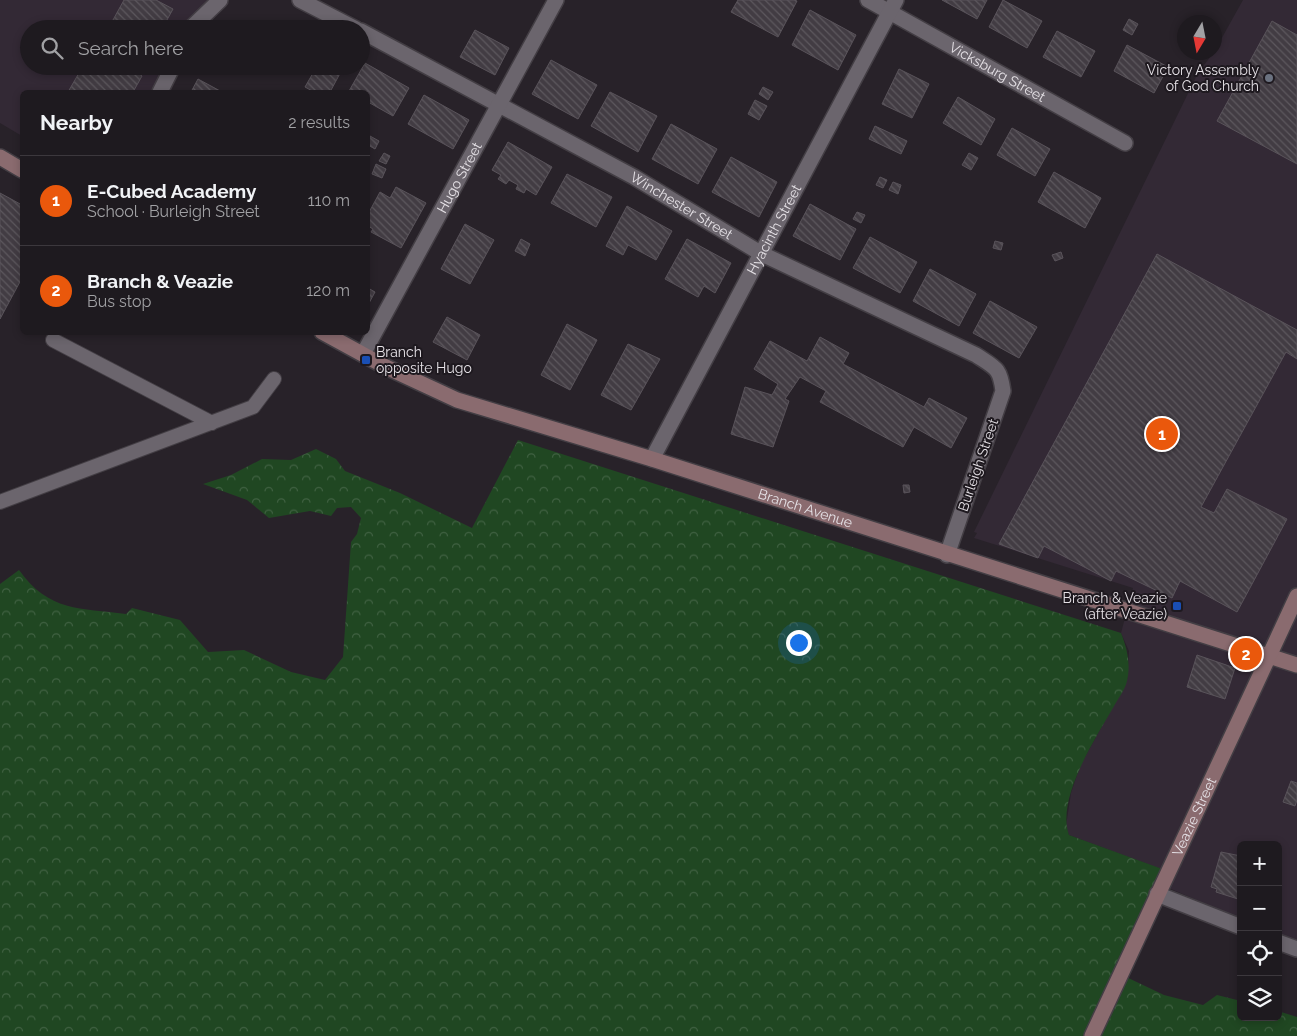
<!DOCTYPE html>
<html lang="en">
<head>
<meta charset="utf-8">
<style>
	:root { --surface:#1e1a1f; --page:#262328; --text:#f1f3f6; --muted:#a1a1a4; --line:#3c383d; --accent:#ea580c }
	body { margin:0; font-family:Raleway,sans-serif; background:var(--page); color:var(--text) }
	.controls { position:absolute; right:15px; bottom:15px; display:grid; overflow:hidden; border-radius:8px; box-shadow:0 2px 8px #0003 }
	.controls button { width:45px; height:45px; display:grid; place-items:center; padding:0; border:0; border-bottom:1px solid var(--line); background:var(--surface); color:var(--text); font:25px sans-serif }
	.compass { position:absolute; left:1177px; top:15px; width:45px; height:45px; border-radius:50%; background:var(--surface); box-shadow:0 2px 8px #0003; rotate:190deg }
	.you { position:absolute; left:798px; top:642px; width:18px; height:18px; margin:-12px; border:4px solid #fff; border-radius:50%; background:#1a73e8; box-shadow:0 0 0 8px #1a73e833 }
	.badge { display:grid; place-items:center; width:32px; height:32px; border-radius:50%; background:var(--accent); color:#fff; font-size:16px; font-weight:700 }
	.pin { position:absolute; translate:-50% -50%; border:2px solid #fff; box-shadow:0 1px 5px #0006 }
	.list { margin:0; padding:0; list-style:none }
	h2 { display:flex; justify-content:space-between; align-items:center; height:65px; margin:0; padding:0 20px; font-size:21px }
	h2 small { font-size:16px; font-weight:400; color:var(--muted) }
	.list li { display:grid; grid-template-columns:32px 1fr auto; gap:15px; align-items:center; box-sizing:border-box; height:90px; padding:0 20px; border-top:1px solid var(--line) }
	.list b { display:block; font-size:19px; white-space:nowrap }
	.list p { margin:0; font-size:16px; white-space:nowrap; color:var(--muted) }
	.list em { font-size:16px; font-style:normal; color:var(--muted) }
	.icon { flex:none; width:28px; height:28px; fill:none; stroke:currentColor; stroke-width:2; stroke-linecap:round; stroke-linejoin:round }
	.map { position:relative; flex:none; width:1297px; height:1036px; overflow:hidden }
	.search { position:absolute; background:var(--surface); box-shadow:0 2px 8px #0003; left:20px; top:20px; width:350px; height:55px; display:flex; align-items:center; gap:12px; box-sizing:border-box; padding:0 18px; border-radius:28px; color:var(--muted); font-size:19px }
	.panel { position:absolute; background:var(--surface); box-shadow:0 2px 8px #0003; left:20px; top:90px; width:350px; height:245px; border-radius:8px }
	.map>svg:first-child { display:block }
	.built { fill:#332935 }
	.forest { fill:url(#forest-crowns) }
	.building { fill:url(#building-back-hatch); stroke:#59535a }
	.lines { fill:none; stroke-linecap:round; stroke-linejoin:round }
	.lane-casing { stroke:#433e44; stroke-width:16 }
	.street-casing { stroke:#433e44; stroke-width:18 }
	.secondary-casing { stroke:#433e44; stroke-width:18 }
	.lane { stroke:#6b656d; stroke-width:14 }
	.street { stroke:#6b656d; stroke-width:15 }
	.secondary { stroke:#8a6b6f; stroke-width:15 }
	.worship-dot { fill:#6b7280; stroke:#1e191f; stroke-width:2 }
	.transit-dot { fill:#1a4fb4; stroke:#1e191f; stroke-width:2 }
	.labels { text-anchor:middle; stroke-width:4; stroke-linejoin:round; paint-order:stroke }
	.poi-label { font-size:14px; fill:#e5e1e6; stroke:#1e191f; text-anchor:end }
	.street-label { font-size:14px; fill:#e5e1e6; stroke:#1e191f }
</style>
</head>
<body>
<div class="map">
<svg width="1297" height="1036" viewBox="0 0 1297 1036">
	<defs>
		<pattern id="forest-crowns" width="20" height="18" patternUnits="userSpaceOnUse" patternTransform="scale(1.25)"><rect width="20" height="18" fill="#204722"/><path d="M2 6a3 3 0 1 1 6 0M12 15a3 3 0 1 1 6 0" fill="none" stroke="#406142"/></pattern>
		<pattern id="building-back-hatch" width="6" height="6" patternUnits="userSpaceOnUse" patternTransform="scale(1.25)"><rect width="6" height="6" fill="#423c43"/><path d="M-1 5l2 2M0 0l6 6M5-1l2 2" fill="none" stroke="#5d585e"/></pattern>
	</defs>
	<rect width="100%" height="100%" fill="#282229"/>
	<path class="built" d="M0,0h223l-31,29h-163v37h142l-14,26h-135v44l-22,-13z
		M1243,0h54v943l-19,-8v-90h-37v74l-77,-33v-16l-95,-35 -3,-9 5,-33 9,-27 47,-85 2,-30 -8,-18 12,-45 -159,-50 3,-5 -3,-1 224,-459 16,-21z"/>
	<path class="forest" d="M518,440l603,193c6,15 10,31 6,48 -2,9 -10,19 -14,27 -18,31 -57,91 -44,127l96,35 -43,105 42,20 39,10 14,-10 24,6v16h37v-6l19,6v19h-1297v-452l19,-14c30,42 61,38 107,44l6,-6 48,12 28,32 36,-2 47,22 34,8 18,-23 8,-115 6,-8 4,-16 -10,-11 -14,1 -6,8 -21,-5 -41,7 -22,-18 -44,-16 28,-9 31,-16 29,1 25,-11 20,10 9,12 55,22 72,35z"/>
	<path class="building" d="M124,0h32l17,9 -11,20h-54z
		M738,0h56l3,1 -19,36 -47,-25z
		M942,0h45l-10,19z
		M1003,0l39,21 -15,27 -38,-21z
		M810,10l46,25 -18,35 -46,-25z
		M1129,19l9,5 -6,11 -9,-5z
		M1272,21l25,14v129l-80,-43z
		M475,30l34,18 -14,27 -35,-18z
		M1057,31l38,20 -14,26 -38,-20z
		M1127,45l41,22 -14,26 -40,-22z
		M551,60l46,25 -19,34 -46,-25z
		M365,63l44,25 -16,28 -25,-14v-10l-19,-1z
		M83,66h58l-3,7 4,3 -9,16h-65z
		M317,66h27l-14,26h-16l-9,-5z
		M899,69l30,15 -17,34 -30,-14z
		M198,79l24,13h-31z
		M763,87l10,5 -5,8 -9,-6z
		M610,92l47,24 -19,36 -47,-26z
		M424,95l45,25 -16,29 -45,-25z
		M958,97l37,22 -14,26 -38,-22z
		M755,100l12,6 -8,14 -11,-6z
		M671,124l46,25 -19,35 -46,-25z
		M875,126l32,15 -6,13 -32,-15z
		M1012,128l38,21 -15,27 -38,-21z
		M370,136l9,5 -4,8 -7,-4z
		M508,142l44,25 -16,28 -10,-6 -2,4 -8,-4 2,-4 -9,-5 -3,4 -8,-5 3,-4 -9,-5z
		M384,153l6,3 -4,8 -7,-3z
		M969,153l9,5 -7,12 -9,-5z
		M731,157l46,25 -18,35 -47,-25z
		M376,164l10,5 -4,9 -10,-4z
		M1054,172l47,26 -16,30 -47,-26z
		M567,174l45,23 -16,30 -45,-24z
		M880,177l7,3 -4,8 -7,-3z
		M893,182l8,3 -3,9 -9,-4z
		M396,187l30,16 -25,45 -30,-16 2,-3 -5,-3v-12l12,-22 10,6z
		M0,193l22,12v73l-22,41z
		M810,204l46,25 -16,31 -47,-24z
		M627,206l45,25 -16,29 -28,-15 -5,10 -17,-9z
		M857,212l8,3 -4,8 -8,-4z
		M465,224l29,16 -24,44 -29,-15z
		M870,237l47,25 -17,31 -47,-25z
		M521,239l9,5 -5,12 -10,-5z
		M687,239l44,24 -16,30 -11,-7 -6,11 -33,-18z
		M995,241l8,2 -2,7 -8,-2z
		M1061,252l2,6 -8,3 -3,-6z
		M1157,254l140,76v29l-11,-7 -85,155 13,6 13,-24 60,30 -50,93 -57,-31 -8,17 -56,-27 -5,10 -67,-35 -6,12 -39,-14z
		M930,269l46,25 -17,32 -46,-25z
		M368,288l7,4 -7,13z
		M990,301l47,26 -18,31 -46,-25z
		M447,317l33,18 -13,25 -34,-18z
		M567,324l30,16 -27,50 -29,-15z
		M820,337l29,16 -6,11 81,43 5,-9 38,20 -16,30 -37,-21 -11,20 -83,-45 6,-11 -26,-14 -15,22 4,2 -16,46 -42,-13 14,-47 27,8 6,-11 -24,-15 16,-28 37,20z
		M628,344l32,15 -29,51 -30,-15z
		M903,485h6l1,7 -6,1z
		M1197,655l38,13 -10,31 -38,-12z
		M1291,781l6,2v17l-2,6 -12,-4z
		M1221,852l20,4v44l-25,-8 1,-3 -6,-2z"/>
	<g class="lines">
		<g class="lane-casing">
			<path id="lane" d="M53,340l159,83
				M0,502l253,-95 21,-28"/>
		</g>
		<g class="street-casing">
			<g id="street">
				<path d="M300,0l56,29"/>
				<path id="s1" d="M868,0l257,143"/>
				<path d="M190,29l30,-29"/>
				<path id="s2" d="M361,31l273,146 128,77 214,101c20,13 24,13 27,36l-56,164"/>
				<path d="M160,92l13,-26"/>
				<path id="s3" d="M363,354l193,-354"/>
				<path id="s4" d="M652,459l244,-459"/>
				<path d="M1157,894l84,33"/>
				<path d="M1278,942l19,7"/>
			</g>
		</g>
		<g class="secondary-casing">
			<g id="secondary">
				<path d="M0,157l22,13"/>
				<path id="s5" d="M322,332l64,35 71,33 195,59 645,206"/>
				<path id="s6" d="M1092,1036l205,-440"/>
			</g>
		</g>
		<use href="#lane" class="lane"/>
		<use href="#street" class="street"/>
		<use href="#secondary" class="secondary"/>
	</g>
	<circle class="worship-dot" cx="1269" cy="78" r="5"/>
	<g class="transit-dot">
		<rect x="361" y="355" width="10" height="10" rx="2.5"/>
		<rect x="1172" y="601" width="10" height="10" rx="2.5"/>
	</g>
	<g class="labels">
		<g class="poi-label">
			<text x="1259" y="75">Victory Assembly<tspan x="1259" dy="16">of God Church</tspan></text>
			<text x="376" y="357" text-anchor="start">Branch<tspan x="376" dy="16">opposite Hugo</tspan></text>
			<text x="1167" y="603">Branch &amp; Veazie<tspan x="1167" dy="16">(after Veazie)</tspan></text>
		</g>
		<g class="street-label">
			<text dy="5" stroke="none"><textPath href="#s1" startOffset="148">Vicksburg Street</textPath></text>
			<text dy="5" stroke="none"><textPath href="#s3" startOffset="201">Hugo Street</textPath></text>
			<text dy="5" stroke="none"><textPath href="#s2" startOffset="365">Winchester Street</textPath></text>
			<text dy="5" stroke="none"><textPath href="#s4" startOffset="260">Hyacinth Street</textPath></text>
			<text transform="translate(978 465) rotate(-71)" y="5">Burleigh Street</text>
			<text dy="5" stroke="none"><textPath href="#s5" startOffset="516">Branch Avenue</textPath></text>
			<text dy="5" stroke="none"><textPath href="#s6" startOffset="242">Veazie Street</textPath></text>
		</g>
	</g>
</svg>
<div class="controls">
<button>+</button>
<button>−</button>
<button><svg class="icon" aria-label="locate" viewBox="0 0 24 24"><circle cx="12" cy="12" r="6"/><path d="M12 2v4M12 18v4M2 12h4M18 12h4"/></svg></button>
<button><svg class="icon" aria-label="layers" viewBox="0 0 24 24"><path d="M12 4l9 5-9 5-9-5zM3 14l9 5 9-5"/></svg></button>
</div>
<svg class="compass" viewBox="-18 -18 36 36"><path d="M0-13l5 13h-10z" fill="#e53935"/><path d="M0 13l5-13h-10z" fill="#a1a1a4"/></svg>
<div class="you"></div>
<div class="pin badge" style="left:1162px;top:434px">1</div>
<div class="pin badge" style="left:1246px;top:654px">2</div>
<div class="search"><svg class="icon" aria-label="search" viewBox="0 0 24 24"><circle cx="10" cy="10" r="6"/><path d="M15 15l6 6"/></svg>Search here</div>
<section class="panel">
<h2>Nearby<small>2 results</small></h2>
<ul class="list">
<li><span class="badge">1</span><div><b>E-Cubed Academy</b><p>School · Burleigh Street</p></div><em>110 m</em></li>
<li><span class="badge">2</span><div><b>Branch &amp; Veazie</b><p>Bus stop</p></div><em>120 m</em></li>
</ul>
</section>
</div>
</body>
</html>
